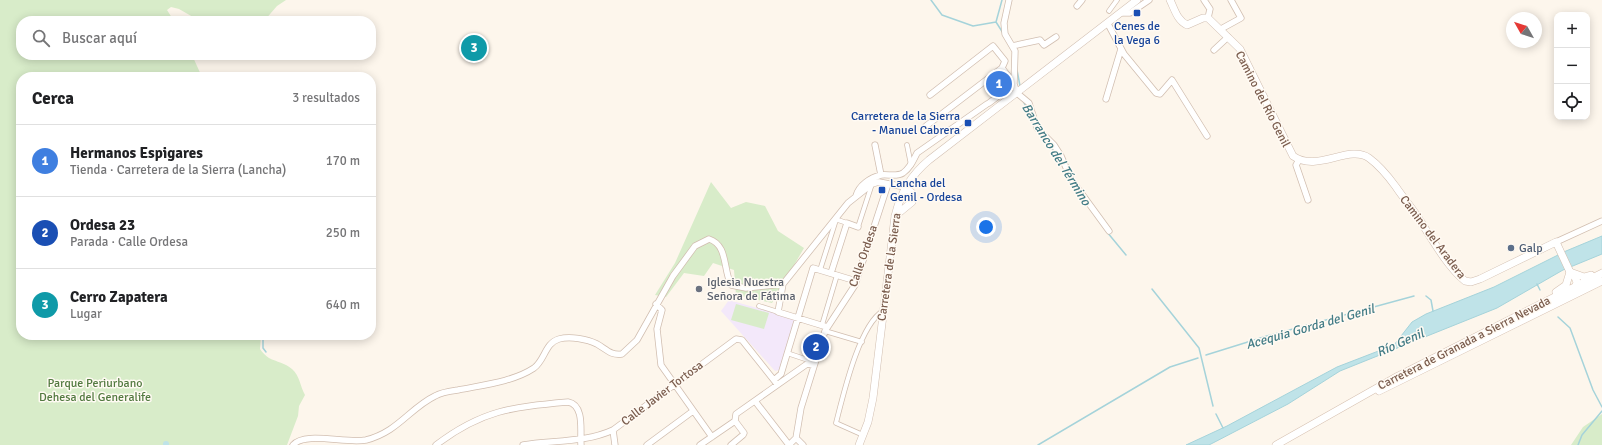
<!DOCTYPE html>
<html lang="es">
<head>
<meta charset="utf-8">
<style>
	:root { --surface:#fff; --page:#f6f6f6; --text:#202124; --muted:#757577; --line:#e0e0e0; --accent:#2563eb }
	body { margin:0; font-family:Signika,sans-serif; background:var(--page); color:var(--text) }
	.controls { position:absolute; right:12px; top:12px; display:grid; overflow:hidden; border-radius:8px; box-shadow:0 2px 10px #0003 }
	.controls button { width:36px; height:36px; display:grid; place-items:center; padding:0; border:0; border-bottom:1px solid var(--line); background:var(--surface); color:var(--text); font:20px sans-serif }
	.compass { position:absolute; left:1506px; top:12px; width:36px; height:36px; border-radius:50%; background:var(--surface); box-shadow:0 2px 10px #0003; rotate:309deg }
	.you { position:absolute; left:986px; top:227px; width:14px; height:14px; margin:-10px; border:3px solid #fff; border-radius:50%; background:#1a73e8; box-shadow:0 0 0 6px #1a73e833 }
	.badge { display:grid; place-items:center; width:26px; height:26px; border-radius:50%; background:var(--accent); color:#fff; font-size:13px; font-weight:700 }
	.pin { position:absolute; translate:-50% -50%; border:2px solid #fff; box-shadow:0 1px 4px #0006 }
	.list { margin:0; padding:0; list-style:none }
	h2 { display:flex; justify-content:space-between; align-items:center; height:52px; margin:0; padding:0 16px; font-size:17px }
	h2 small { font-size:13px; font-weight:400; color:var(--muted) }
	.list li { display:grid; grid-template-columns:26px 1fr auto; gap:12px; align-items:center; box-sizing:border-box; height:72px; padding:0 16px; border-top:1px solid var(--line) }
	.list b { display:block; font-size:15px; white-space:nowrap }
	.list p { margin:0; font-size:13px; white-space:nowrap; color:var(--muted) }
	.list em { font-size:13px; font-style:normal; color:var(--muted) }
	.icon { flex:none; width:22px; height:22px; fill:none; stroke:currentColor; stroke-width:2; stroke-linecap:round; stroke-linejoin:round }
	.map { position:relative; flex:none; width:1602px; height:445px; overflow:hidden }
	.search { position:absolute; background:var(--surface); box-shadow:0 2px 10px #0003; left:16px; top:16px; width:360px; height:44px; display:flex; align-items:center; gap:10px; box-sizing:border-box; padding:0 14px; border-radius:16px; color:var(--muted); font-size:15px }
	.panel { position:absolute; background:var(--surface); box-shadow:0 2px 10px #0003; left:16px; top:72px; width:360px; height:268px; border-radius:16px }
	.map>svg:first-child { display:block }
	.education { fill:#f3e8fa }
	.green { fill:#d8ecc9 }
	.water { fill:#bfe3e8; stroke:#a5d3da }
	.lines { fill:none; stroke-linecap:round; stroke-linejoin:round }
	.stream { stroke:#a5d3da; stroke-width:1.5 }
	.canal { stroke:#bfe3e8; stroke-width:6 }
	.pedestrian-casing { stroke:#d1beb0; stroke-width:5.5 }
	.minor-casing { stroke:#d1beb0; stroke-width:7 }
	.tertiary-casing { stroke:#d1beb0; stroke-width:8 }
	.secondary-casing { stroke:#d6c0b0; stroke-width:8 }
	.pedestrian { stroke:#fff; stroke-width:4 }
	.minor { stroke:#fff; stroke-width:5.5 }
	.tertiary { stroke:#fff; stroke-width:7 }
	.secondary { stroke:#fff; stroke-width:7 }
	.transit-dot { fill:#1a4fb4; stroke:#fffaf3; stroke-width:1.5 }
	.service-dot { fill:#5c6f8a; stroke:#fffaf3; stroke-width:1.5 }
	.worship-dot { fill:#6b7280; stroke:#fffaf3; stroke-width:1.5 }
	.labels { text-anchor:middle; stroke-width:3; stroke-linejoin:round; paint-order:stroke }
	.transit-label { font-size:12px; fill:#164399; stroke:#fffaf3 }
	.street-label { font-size:12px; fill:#7a5c4d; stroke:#fffaf3 }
	.service-label { font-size:12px; fill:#4e5e75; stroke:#fffaf3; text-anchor:start }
	.worship-label { font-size:12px; fill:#5b616d; stroke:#fffaf3; text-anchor:start }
	.park-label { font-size:12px; fill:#537a41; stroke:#fffaf3 }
	.water-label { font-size:13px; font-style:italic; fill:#437c86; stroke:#fffaf3 }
</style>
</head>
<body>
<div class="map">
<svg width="1602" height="445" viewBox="0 0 1602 445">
	<rect width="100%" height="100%" fill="#fdf6ec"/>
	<path class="education" d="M729,300l67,19 -17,51 -4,1 -54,-60z"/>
	<path class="green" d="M0,0h286l-9,6 -13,15h-64l-21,-12 -8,-2 -4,3 7,11h-153v34h171l10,22h-181v258h240l-1,14c2,3 6,7 9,9 8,4 16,5 23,11 8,7 8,17 13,26l-6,11 -1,10 -11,29h-287z
		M711,182l20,26 15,-6 19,4 13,25 26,17 -32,55 -36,-8 -2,-25 -21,-7 -9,13 -20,-3 -18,24 -11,-2 20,-32z
		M736,304l33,9 -5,16 -33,-9z
		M1602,414v31h-31l12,-18z"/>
	<path class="water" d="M1602,236v18l-39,16 -66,38 -157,63 -52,33 -79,41h-23l41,-19 110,-59 57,-22 18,-23 14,-8 68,-27 72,-36z"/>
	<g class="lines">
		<path class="stream" d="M931,0l11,15 31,11 23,-4
			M1002,0l-6,22 7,11
			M1017,70l3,16
			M1023,101l6,11
			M1049,144l11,17
			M1107,232l19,23
			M1537,284l3,6
			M1152,289l47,59 14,58
			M1426,296l5,4 2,11
			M1558,317l12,11 23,62 9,17
			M263,335v13l3,4
			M1206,355l61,-19 147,-40
			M1216,414l7,14
			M1038,445l132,-78 28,-9
			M1578,445l4,-10 20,-24"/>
		<path class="canal" d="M166,445v-1"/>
		<g class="pedestrian-casing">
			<path id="pedestrian" d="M1109,11l8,-11
				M907,145l4,20
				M835,219l12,4
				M858,227l14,-43
				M820,270l16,-50
				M759,306l19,6
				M822,325l15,-50
				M825,331l37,11
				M787,353l27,9
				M863,435l-27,-12c7,-27 23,-98 47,-112"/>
		</g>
		<g class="minor-casing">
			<path id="minor" d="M1009,0l-5,23 1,11 10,17 -1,33
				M1204,0l6,9 -2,9
				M1077,6l5,-6
				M1123,13h7l19,-13
				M1108,24l16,30 32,39 4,1 12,-14 35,56
				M1221,29l20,-11 -10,-18
				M1012,46l28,-6 4,5 12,-8
				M1214,50l14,-13
				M930,95l63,-49 12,15 -3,7 12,16 3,9 12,10 8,25 17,17 7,11 10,23 38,52
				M1106,99l15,-50
				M989,103l25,-19
				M926,126l76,-58
				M875,145l6,30
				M1299,160l-3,5 12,35
				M856,196c3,-11 14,-18 25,-21 7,-1 16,2 22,-2 7,-5 10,-12 14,-20l70,-49
				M1556,242l46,-21
				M831,273l16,-50 11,4
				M783,284l-5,28 49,15
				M656,304l6,6 -5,19 4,36 51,72
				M774,380l7,-6 32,-106 43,13
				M755,401l34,44
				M613,430l2,15
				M796,438l7,7
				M293,445c12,-14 53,-1 73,-5 32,-8 44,-32 69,-44 7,-4 16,-5 23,-6 24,-5 55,-8 76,-22 11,-8 11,-25 25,-29 11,-3 28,0 38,5 9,5 14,12 25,10l15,-14 36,-64 22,-30 14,-7c19,6 14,30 22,46l15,3 37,-4 65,-81 24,-19 7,-2 26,5
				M436,445c46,-35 76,-38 132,-43 17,3 12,30 13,43
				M523,445c29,-5 62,-2 90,-15l123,-91 6,1 35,44
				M647,445l46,-34
				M700,445l35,-24 1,-7 71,-50 6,1
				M731,445l12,-10 1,-2 -9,-12
				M789,445l7,-7 5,-30 24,-77 30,-46 33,-101"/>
		</g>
		<g class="tertiary-casing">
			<path id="tertiary" d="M1170,0c5,10 7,20 17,25l16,-7h5l32,31 53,107c24,17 56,-12 76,2 11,8 19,18 27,29 8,12 18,23 25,35 12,19 27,45 44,59l6,1 9,-3 76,-37 14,30
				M895,216l17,-14v-9l-7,-6
				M859,445l9,-23 5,-24 22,-182c6,-24 16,-41 34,-56l208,-160"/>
		</g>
		<g class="secondary-casing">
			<path id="secondary" d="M1574,275l3,7 -2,7
				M1556,292l10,-7 4,-13 14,5 7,-2
				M1379,391l223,-110
				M1276,445l122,-69 204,-103"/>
		</g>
		<use href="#pedestrian" class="pedestrian"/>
		<use href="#minor" class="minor"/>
		<use href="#tertiary" class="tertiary"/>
		<use href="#secondary" class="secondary"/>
	</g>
	<g class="transit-dot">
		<rect x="1133" y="9" width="8" height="8" rx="2"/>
		<rect x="964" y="119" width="8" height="8" rx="2"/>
		<rect x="878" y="186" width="8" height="8" rx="2"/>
	</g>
	<circle class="service-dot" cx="1511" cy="248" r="4"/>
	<circle class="worship-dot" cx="699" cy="289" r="4"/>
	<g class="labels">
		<g class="transit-label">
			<text x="1137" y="30">Cenes de<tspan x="1137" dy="14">la Vega 6</tspan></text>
			<text x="960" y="120" text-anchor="end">Carretera de la Sierra<tspan x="960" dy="14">- Manuel Cabrera</tspan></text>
			<text x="890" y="187" text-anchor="start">Lancha del<tspan x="890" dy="14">Genil - Ordesa</tspan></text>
		</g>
		<g class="street-label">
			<text transform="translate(1263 99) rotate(63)" y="4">Camino del Río Genil</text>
			<text transform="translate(1433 237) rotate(53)" y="4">Camino del Aradera</text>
			<text transform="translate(863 256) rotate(-71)" y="4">Calle Ordesa</text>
			<text transform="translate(889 267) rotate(-82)" y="4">Carretera de la Sierra</text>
			<text transform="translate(1464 343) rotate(-27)" y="4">Carretera de Granada a Sierra Nevada</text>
			<text transform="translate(662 393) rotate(-37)" y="4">Calle Javier Tortosa</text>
		</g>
		<g class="service-label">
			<text x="1519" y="252">Galp</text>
		</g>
		<g class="worship-label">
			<text x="707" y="286">Iglesia Nuestra<tspan x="707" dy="14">Señora de Fátima</tspan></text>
		</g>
		<g class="park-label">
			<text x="95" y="387">Parque Periurbano<tspan x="95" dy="14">Dehesa del Generalife</tspan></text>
		</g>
		<g class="water-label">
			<text transform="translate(1057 154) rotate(58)" y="5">Barranco del Término</text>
			<text transform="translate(1310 326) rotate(-16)" y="5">Acequia Gorda del Genil</text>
			<text transform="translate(1400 342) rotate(-24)" y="5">Río Genil</text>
		</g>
	</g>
</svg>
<div class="controls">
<button>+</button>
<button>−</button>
<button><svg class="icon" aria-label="locate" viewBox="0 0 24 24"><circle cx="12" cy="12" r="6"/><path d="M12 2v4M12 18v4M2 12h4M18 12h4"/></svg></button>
</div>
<svg class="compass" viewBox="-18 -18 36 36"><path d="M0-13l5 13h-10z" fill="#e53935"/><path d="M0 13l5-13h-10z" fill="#757577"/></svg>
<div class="you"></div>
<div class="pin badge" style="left:999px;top:84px;background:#3f7fe0">1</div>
<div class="pin badge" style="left:816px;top:347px;background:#1a4fb4">2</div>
<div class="pin badge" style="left:474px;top:48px;background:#0f9aa8">3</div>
<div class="search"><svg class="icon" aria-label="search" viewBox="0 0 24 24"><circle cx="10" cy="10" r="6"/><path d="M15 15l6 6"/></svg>Buscar aquí</div>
<section class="panel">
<h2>Cerca<small>3 resultados</small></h2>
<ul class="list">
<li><span class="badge" style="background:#3f7fe0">1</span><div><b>Hermanos Espigares</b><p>Tienda · Carretera de la Sierra (Lancha)</p></div><em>170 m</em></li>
<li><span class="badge" style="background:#1a4fb4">2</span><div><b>Ordesa 23</b><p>Parada · Calle Ordesa</p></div><em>250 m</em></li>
<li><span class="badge" style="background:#0f9aa8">3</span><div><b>Cerro Zapatera</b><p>Lugar</p></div><em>640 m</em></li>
</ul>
</section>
</div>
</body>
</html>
